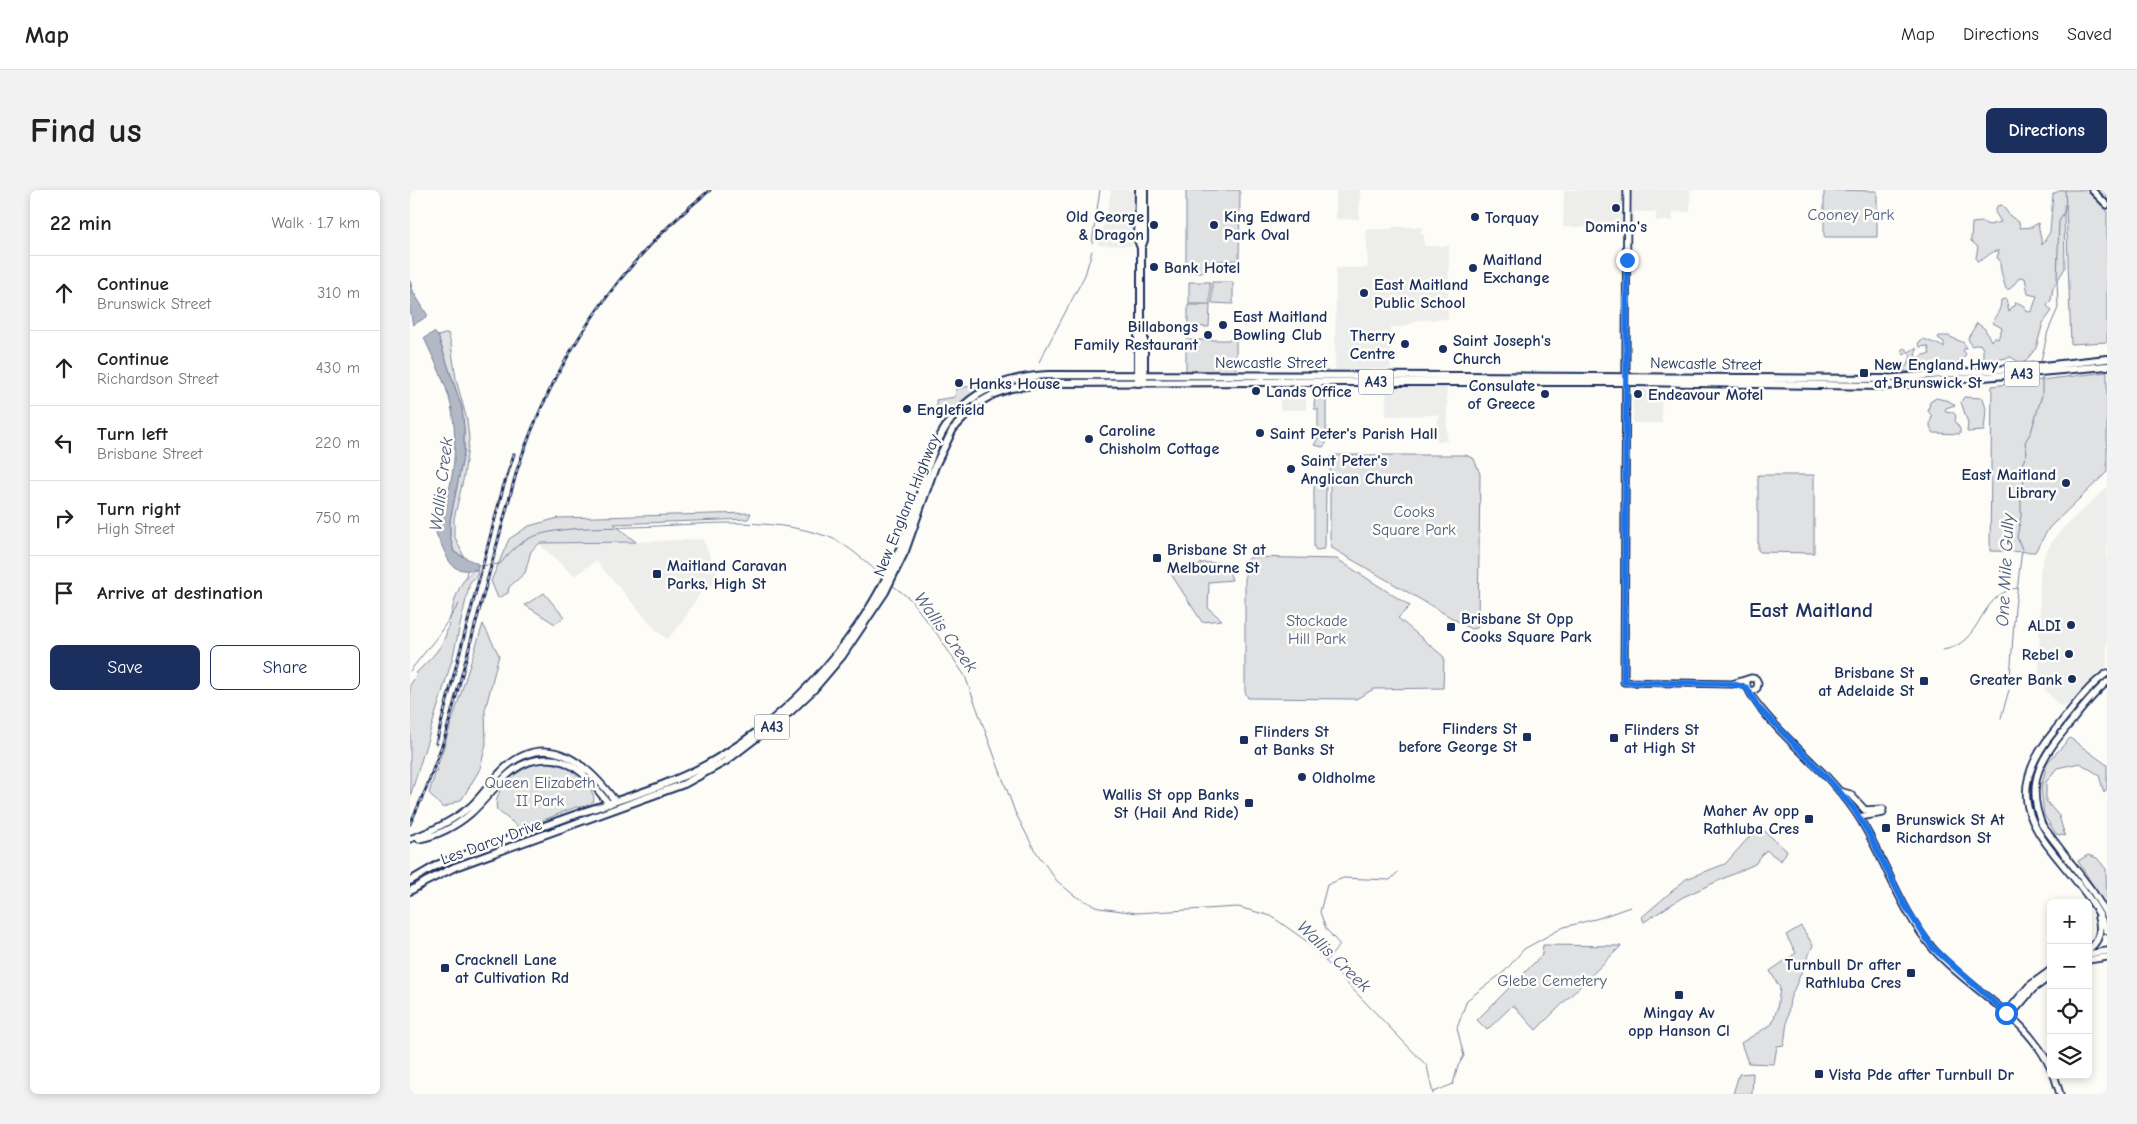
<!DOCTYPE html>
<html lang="en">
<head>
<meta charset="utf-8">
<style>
	:root { --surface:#fff; --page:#f2f2f2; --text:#222; --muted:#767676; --line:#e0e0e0; --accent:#1b2f5e }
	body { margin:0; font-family:"Comic Neue",sans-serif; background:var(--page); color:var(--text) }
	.controls { position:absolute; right:15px; bottom:15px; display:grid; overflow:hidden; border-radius:8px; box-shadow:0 2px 8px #0003 }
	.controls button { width:45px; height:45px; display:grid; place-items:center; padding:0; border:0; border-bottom:1px solid var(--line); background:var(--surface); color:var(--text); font:25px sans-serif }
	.stop { position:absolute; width:15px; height:15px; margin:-11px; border:4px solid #1a73e8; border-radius:50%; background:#fff }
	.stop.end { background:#1a73e8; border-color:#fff; box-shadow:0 1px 5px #0008 }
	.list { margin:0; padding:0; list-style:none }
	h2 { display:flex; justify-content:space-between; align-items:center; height:65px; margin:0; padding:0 20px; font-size:21px }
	h2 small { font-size:16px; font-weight:400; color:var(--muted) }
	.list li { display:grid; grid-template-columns:32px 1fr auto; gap:15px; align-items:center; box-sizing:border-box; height:75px; padding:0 20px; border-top:1px solid var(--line) }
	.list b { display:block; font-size:19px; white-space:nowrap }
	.list p { margin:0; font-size:16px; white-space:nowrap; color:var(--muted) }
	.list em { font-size:16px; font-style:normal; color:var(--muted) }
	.actions { display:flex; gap:10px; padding:15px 20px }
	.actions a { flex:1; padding:11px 0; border:1px solid var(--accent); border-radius:8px; text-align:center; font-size:18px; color:var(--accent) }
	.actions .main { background:var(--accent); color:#fff }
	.icon { flex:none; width:28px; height:28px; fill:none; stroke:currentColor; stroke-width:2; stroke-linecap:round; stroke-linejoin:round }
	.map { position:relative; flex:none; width:1697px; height:904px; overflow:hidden; border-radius:8px }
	header { display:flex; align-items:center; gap:30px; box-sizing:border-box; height:70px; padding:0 25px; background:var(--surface); border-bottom:1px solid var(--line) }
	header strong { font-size:24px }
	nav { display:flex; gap:28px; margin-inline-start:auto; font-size:18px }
	.intro { display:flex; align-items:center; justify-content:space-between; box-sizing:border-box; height:120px; padding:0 30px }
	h1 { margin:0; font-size:35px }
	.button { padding:12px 22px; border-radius:8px; background:var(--accent); color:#fff; font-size:18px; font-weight:700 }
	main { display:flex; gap:30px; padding:0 30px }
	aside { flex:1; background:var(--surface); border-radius:8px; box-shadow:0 2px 8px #0003 }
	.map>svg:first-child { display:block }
	.built { fill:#edeeec }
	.green { fill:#e0e1e3; stroke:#7e88a0 }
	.water { fill:#b3b8c5; stroke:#76819c }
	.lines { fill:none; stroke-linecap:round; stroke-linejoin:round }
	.stream { stroke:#76819c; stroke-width:1 }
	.tertiary-casing { stroke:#1b2f5e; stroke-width:9 }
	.secondary-casing { stroke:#1b2f5e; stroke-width:9 }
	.primary-casing { stroke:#1b2f5e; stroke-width:10 }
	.trunk-casing { stroke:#1b2f5e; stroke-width:10 }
	.tertiary { stroke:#fdfcf7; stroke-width:5 }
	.secondary { stroke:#fdfcf7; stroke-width:5.5 }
	.primary { stroke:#fdfcf7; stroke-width:6 }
	.trunk { stroke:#fdfcf7; stroke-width:6 }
	.rail-casing { stroke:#1b2f5e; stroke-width:3 }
	.rail { stroke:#fdfcf7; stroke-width:1; stroke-dasharray:4; stroke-linecap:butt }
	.route { stroke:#1a73e8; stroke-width:6 }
	.poi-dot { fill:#1b2f5e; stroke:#fdfcf7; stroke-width:2 }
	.labels { text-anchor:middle; stroke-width:5; stroke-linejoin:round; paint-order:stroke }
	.shield { fill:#fdfcf7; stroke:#5f6c8c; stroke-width:1 }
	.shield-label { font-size:15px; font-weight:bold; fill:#1b2f5e }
	.park-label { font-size:16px; fill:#4c5c7f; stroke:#fdfcf7 }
	.poi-label { font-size:16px; font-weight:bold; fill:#1b2f5e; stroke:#fdfcf7; text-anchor:start }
	.street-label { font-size:16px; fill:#1b2f5e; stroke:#fdfcf7 }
	.water-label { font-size:18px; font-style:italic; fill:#49587d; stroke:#fdfcf7 }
	.district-label { font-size:21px; font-weight:bold; fill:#1b2f5e; stroke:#fdfcf7 }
</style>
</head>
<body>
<header>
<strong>Map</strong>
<nav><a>Map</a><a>Directions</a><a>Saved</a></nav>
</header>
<div class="intro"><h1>Find us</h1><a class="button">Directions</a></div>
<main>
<aside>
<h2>22 min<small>Walk · 1.7 km</small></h2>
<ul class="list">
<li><svg class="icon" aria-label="ahead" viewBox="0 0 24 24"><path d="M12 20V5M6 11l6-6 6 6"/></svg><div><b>Continue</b><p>Brunswick Street</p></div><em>310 m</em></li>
<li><svg class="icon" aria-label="ahead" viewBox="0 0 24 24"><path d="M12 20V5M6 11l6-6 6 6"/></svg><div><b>Continue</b><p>Richardson Street</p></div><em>430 m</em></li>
<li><svg class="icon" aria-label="left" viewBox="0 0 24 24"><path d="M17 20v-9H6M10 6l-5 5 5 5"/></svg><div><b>Turn left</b><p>Brisbane Street</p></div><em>220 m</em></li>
<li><svg class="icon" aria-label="right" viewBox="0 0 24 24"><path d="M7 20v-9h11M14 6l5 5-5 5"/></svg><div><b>Turn right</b><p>High Street</p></div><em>750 m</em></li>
<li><svg class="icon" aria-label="arrive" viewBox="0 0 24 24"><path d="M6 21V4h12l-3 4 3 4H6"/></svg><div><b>Arrive at destination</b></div></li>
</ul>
<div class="actions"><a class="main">Save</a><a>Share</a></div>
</aside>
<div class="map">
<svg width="1697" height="904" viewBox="0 0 1697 904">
	<rect width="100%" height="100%" fill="#fdfcf7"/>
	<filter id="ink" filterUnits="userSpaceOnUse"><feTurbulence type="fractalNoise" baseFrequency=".02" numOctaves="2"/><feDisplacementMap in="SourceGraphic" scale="10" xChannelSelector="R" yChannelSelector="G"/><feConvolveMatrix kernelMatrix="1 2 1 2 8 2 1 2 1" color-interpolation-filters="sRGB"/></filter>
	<g filter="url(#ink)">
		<path class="built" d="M701,0h22v56l-36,-1 9,-27z
			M926,0h24l-1,29h-23z
			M1154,0h126v22h-17v9h-17v-9h-22v11h-42v4h-29z
			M983,37h29l-1,7 3,1v11h25l-1,73 -29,1 -15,7h-13v42l-56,1 1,-102h32l-2,-39h26z
			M976,197h61v54h-10l1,-26 -52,1z
			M870,198h27l-1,22h-26z
			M1223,199h28l1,34h-29z
			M1697,297v179l-12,9 -26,28 -6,3 -4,-1 -14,-15 -6,-13 1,-107 5,-16 8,-14 10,-12z
			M293,349l17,41 -20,13 -19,31 -14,15 -9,-7 -62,-71 -22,15 -36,-33h76z"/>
		<path class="green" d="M776,0h54l-1,70 -33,1 -1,11h-19z
			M1416,0l51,1v46h-53v-45z
			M1651,0h46v152l-36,2 -5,-139h-2l1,63 -12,20 -2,12 -4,6 5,5 -9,12 -7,25 -11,14 -8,-1 -6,-4 -20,4 -8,-3v-9l-3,-5 -9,2 -3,-8 9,-15 8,6 6,12 3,-4 4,2 4,-11 -9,-5c1,-9 8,-9 8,-23l5,-1 3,13 3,-5 3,-1 1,-4 9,4v4l4,2 3,-1 5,-15 -9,-2 -3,-16 -5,-1 -10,12h-4c-2,-5 -7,-24 -6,-29l-3,-2 2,-7c-9,-1 -12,9 -22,10l-1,-3 2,-11 -7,-6 1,-18 10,-1 7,3 12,-3 -6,-10 2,-6 5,-1 8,11 9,6 1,6 12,-1 6,-4 4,22 8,-13 3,-38z
			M779,92h21v22h-21z
			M802,92h21v22l-21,-1z
			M778,115h22l-1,22 -21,-1z
			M38,143l3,11 5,35 11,41 2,19 -5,37 -10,43v16l10,22 -10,-5 -4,-16v-15l14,-69v-23l-2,-21 -24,-72z
			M1529,146h9l16,7 2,5 -3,2 3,4c-10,16 -46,20 -63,17v-3l5,-3 3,-10 -4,-2 -3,2 -3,-5 3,-2 5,4 6,-4 2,1 -2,6 3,3 5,-3 7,-1 -2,-8 -8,1 -2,-4 6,-4 20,8v-5l-6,-4z
			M776,150h50v31h-50z
			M1697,182v100l-58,56 -14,24 -45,-1 2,-165z
			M571,194v3l-20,16 -12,15h-5l-7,-7 -1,-11 19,-3 1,-8z
			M905,198h11v56l-3,3 -9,-2 4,-7v-29h-4z
			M1554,207l19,1 3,11 -2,22 -17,1 1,-9 -7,-21z
			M1526,208l13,3 6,4 -9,3 -1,3 8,1 3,4 -1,5 5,8v5l-26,-1c-6,-5 -4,-11 -2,-17l-4,-5 2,-9z
			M923,265h133l8,4 6,15 -2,150 -1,4 -6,1 -139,-81 -2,-8v-82z
			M1348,285h56v78l-54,-1 -2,-2z
			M906,294h7l3,3 -1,60 -1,2 -8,1 -2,-3v-60z
			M341,323l-3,6 -134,5 22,18 -96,1 -9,8 -6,22 -16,14 -1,6 -10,5 -7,-17 18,-42 20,-13 29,-8z
			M841,367l86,2 73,47 -12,12 46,39 -1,31 -69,1 -18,10 -108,-1 -3,-6v-130z
			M816,372l6,18 -23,2 -1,26 14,12 -20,2 -31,-48 6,-8 13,8 11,-11z
			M64,380h4l-1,6 -7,6 -18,78 -42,137v-112l7,-10 -1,-2c10,-10 24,-22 29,-36 8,-22 8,-52 29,-67z
			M134,403l20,24 -9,7 -30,-19z
			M73,434l16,31 -14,55 1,34 -6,25 -18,30 -19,9 -14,-15z
			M1660,548l37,27v23l-3,5 -5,-18 -19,-12 -23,5 -11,14v19l13,15 6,20 -9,-2 -12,-19 -3,-27 6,-25z
			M131,573c20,-1 35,8 47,24 4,5 6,8 6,14 -4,5 -12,7 -18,6l-55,22 -24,-19c-6,-22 24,-44 44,-47z
			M1349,636l28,25 -6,10 -15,-11 -11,14 -72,33 -39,25 -2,-5 44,-38 39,-15z
			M1678,665l9,3 9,11 1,35 -2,1 -27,-44z
			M1391,736l12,19 -23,54 -6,46 -7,1 -3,18 -26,-1 -7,-20 31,-19 5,-15 3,-21 -10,-17 26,-18 -10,-18z
			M1133,755l78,1 -85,84 -23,-25 -26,25 -10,-10 65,-65z
			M1343,883l-1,21h-19l6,-20z"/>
		<path class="water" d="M0,91l4,12 14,23 -15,9 -3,-15z
			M24,142l4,4 24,72 2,21v23l-14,69v15l4,16 24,12v5c-24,4 -27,-2 -36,-23 -3,-6 -8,-14 -6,-21 2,-7 7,-14 9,-21 9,-27 12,-59 8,-87 -3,-27 -18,-55 -29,-79z"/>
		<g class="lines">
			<path class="stream" d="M682,53l8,-53
				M1631,171l7,-30 10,-23 -1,-28 2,-58 7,-14 -1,-18
				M629,172l46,-87 7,-24
				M67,376l23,-2c9,-11 18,-21 32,-27 28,-11 71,-9 101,-10 65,-2 134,-12 196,10 17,6 42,29 55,41
				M55,390l2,-9
				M481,394l19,15 27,35 28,42 50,136 19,37 23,32 18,15 24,12 38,5 101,-6 33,9 34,24 122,126 6,28
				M1533,460c41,-6 33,-55 74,-62
				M0,481l27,-34 22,-33
				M1600,488l5,-70 7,-59 -5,-12 4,-21v-24l3,-11 -3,-14 6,-14 -2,-11 6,-10 11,-37v-18
				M1591,528l8,-28
				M916,771l14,-16 -14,-16 -6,-17 7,-27 16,-7 47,2 8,-8
				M1024,902l19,-8 5,-18 6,-10 -7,-28 10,-28 38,-29 19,-22 40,-22 35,-9 31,-11"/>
			<g class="tertiary-casing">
				<path id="tertiary" d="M1682,0l15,15"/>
			</g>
			<g class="secondary-casing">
				<path id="secondary" d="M1217,0l-3,492 108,2 19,-6 5,1 2,4 -1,5 -4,3 -4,-1
					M1697,483c-21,15 -36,37 -52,57 -77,92 22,124 52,201
					M1337,491c-5,17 64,80 78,94 15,16 29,32 39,51 24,41 39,89 71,125 37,41 92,65 116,118
					M1697,492c-14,12 -25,26 -36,40 -28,34 -47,58 -29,103l51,67 14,23
					M1429,601l11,3 15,16 18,-1
					M1449,627l24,-4
					M0,649c22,-8 43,-18 61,-33 13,-12 22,-28 36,-40 43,-36 82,0 108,35
					M9,649c18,-3 37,-13 51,-25 24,-21 40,-55 76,-55 13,-1 25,5 35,13 10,9 19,21 28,32
					M1678,760c11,-8 14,-19 10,-32
					M1678,764l19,-3
					M1678,770l19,-3
					M1596,823l23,-27 22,-16
					M1600,826l23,-27 18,-13
					M1644,885l6,19"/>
			</g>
			<g class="primary-casing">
				<path id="primary" d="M729,0l-1,50 3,8
					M731,131l3,9v49
					M728,193v-53l3,-9v-73l3,-8v-50"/>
			</g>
			<g class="trunk-casing">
				<path id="trunk" d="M0,691l29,-17 17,-6c43,-15 87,-32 130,-47 42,-14 84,-26 122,-47 60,-34 110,-81 149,-137 24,-34 41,-70 55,-109 8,-22 13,-45 21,-66 21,-53 60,-74 115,-77l413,1 422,3 160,-13 64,-7
					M0,701l15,-9 30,-15 229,-83 42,-23 65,-50 22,-21 29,-34 43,-64 20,-41 30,-85 18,-37 25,-26 16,-9 17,-6 37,-5 217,-1h369l249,4 224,-20"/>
			</g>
			<use href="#tertiary" class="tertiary"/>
			<use href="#secondary" class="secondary"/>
			<use href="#primary" class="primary"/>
			<use href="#trunk" class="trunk"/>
			<g class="rail-casing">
				<path id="rail" d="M26,553l67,-255 11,-34
					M0,634l16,-35 19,-52 72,-267c37,-111 102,-207 193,-280"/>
			</g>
			<use href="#rail" class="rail"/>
		</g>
	</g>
	<g class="lines" filter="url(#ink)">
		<path class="route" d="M1217,70l-3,422 108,2 15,4 11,19 73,75 23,27 16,27 34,68 28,43 74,66"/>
	</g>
	<g class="poi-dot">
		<circle cx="1206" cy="18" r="5"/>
		<circle cx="1065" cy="27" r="5"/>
		<circle cx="744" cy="35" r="5"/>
		<circle cx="804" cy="35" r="5"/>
		<circle cx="744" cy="77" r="5"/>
		<circle cx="1063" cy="78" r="5"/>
		<circle cx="954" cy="103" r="5"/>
		<circle cx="813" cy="135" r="5"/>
		<circle cx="798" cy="145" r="5"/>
		<circle cx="995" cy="154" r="5"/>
		<circle cx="1033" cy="159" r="5"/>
		<rect x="1449" y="178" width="10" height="10" rx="2.5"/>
		<circle cx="549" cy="193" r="5"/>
		<circle cx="846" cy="201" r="5"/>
		<circle cx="1135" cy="204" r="5"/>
		<circle cx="1228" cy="204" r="5"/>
		<circle cx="497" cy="219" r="5"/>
		<circle cx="850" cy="243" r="5"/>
		<circle cx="679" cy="249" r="5"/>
		<circle cx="881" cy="279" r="5"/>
		<circle cx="1656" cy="293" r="5"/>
		<rect x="742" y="363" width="10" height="10" rx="2.5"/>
		<rect x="242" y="379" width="10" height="10" rx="2.5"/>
		<circle cx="1661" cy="435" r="5"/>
		<rect x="1036" y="432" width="10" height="10" rx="2.5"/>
		<circle cx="1659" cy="464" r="5"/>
		<circle cx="1662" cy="489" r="5"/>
		<rect x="1509" y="486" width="10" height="10" rx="2.5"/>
		<rect x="1112" y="542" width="10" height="10" rx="2.5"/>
		<rect x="1199" y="543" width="10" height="10" rx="2.5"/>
		<rect x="829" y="545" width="10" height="10" rx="2.5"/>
		<circle cx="892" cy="587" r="5"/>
		<rect x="834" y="608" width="10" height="10" rx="2.5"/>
		<rect x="1394" y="624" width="10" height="10" rx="2.5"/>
		<rect x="1471" y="633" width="10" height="10" rx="2.5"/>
		<rect x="30" y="773" width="10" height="10" rx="2.5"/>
		<rect x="1496" y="778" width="10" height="10" rx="2.5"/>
		<rect x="1264" y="800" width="10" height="10" rx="2.5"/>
		<rect x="1404" y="879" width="10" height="10" rx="2.5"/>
	</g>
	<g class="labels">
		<g class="shield">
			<rect x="1594.5" y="171.5" width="35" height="25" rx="4"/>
			<rect x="948.5" y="179.5" width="35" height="25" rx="4"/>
			<rect x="344.5" y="524.5" width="35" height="25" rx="4"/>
		</g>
		<g class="shield-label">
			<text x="1612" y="189">A43</text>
			<text x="966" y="197">A43</text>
			<text x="362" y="542">A43</text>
		</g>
		<g class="park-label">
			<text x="1441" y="30">Cooney Park</text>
			<text x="1004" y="327">Cooks<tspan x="1004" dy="18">Square Park</tspan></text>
			<text x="907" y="436">Stockade<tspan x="907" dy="18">Hill Park</tspan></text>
			<text x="130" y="598">Queen Elizabeth<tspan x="130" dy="18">II Park</tspan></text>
			<text x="1142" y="796">Glebe Cemetery</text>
		</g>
		<g class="poi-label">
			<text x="734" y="32" text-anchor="end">Old George<tspan x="734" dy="18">&amp; Dragon</tspan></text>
			<text x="814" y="32">King Edward<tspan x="814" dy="18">Park Oval</tspan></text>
			<text x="1075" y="33">Torquay</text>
			<text x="1206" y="42" text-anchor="middle">Domino's</text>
			<text x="1073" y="75">Maitland<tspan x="1073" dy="18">Exchange</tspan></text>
			<text x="754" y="83">Bank Hotel</text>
			<text x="964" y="100">East Maitland<tspan x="964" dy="18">Public School</tspan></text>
			<text x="823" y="132">East Maitland<tspan x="823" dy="18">Bowling Club</tspan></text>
			<text x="788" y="142" text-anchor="end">Billabongs<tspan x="788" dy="18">Family Restaurant</tspan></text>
			<text x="985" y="151" text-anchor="end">Therry<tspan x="985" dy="18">Centre</tspan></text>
			<text x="1043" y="156">Saint Joseph's<tspan x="1043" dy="18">Church</tspan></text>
			<text x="1464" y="180">New England Hwy<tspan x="1464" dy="18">at Brunswick St</tspan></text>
			<text x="559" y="199">Hanks House</text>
			<text x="1125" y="201" text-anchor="end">Consulate<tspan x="1125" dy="18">of Greece</tspan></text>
			<text x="856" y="207">Lands Office</text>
			<text x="1238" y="210">Endeavour Motel</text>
			<text x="507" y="225">Englefield</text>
			<text x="689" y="246">Caroline<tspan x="689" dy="18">Chisholm Cottage</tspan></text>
			<text x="860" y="249">Saint Peter's Parish Hall</text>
			<text x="891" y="276">Saint Peter's<tspan x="891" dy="18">Anglican Church</tspan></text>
			<text x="1646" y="290" text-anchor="end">East Maitland<tspan x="1646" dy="18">Library</tspan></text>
			<text x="757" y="365">Brisbane St at<tspan x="757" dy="18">Melbourne St</tspan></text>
			<text x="257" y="381">Maitland Caravan<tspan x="257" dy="18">Parks, High St</tspan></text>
			<text x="1051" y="434">Brisbane St Opp<tspan x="1051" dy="18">Cooks Square Park</tspan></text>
			<text x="1651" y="441" text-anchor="end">ALDI</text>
			<text x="1649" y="470" text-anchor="end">Rebel</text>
			<text x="1504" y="488" text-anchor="end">Brisbane St<tspan x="1504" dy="18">at Adelaide St</tspan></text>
			<text x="1652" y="495" text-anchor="end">Greater Bank</text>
			<text x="1107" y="544" text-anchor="end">Flinders St<tspan x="1107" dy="18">before George St</tspan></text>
			<text x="1214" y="545">Flinders St<tspan x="1214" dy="18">at High St</tspan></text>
			<text x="844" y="547">Flinders St<tspan x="844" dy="18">at Banks St</tspan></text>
			<text x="902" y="593">Oldholme</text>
			<text x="829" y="610" text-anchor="end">Wallis St opp Banks<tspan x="829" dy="18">St (Hail And Ride)</tspan></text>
			<text x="1389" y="626" text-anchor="end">Maher Av opp<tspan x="1389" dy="18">Rathluba Cres</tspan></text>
			<text x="1486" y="635">Brunswick St At<tspan x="1486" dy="18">Richardson St</tspan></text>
			<text x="45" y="775">Cracknell Lane<tspan x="45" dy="18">at Cultivation Rd</tspan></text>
			<text x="1491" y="780" text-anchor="end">Turnbull Dr after<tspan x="1491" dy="18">Rathluba Cres</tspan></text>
			<text x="1269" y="828" text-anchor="middle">Mingay Av<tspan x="1269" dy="18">opp Hanson Cl</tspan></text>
			<text x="1419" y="890">Vista Pde after Turnbull Dr</text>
		</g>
		<g class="street-label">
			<text x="861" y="178">Newcastle Street</text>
			<text transform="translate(1296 173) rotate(1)" y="6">Newcastle Street</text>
			<text transform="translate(496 315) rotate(-68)" y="6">New England Highway</text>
			<text transform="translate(81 651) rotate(-20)" y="6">Les Darcy Drive</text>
		</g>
		<g class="water-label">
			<text transform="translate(31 294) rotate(-83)" y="6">Wallis Creek</text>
			<text transform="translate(1595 380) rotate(-87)" y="6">One Mile Gully</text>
			<text transform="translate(536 442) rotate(54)" y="6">Wallis Creek</text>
			<text transform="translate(924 766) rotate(44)" y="6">Wallis Creek</text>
		</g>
		<g class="district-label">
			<text x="1401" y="427">East Maitland</text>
		</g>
	</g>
</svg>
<div class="controls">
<button>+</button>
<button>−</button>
<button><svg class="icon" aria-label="locate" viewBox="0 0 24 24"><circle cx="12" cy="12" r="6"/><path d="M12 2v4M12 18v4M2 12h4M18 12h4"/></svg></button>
<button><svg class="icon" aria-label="layers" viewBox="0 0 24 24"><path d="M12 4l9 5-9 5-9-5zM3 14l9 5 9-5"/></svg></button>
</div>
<div class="stop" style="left:1596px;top:823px"></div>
<div class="stop end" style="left:1217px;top:70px"></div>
</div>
</main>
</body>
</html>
